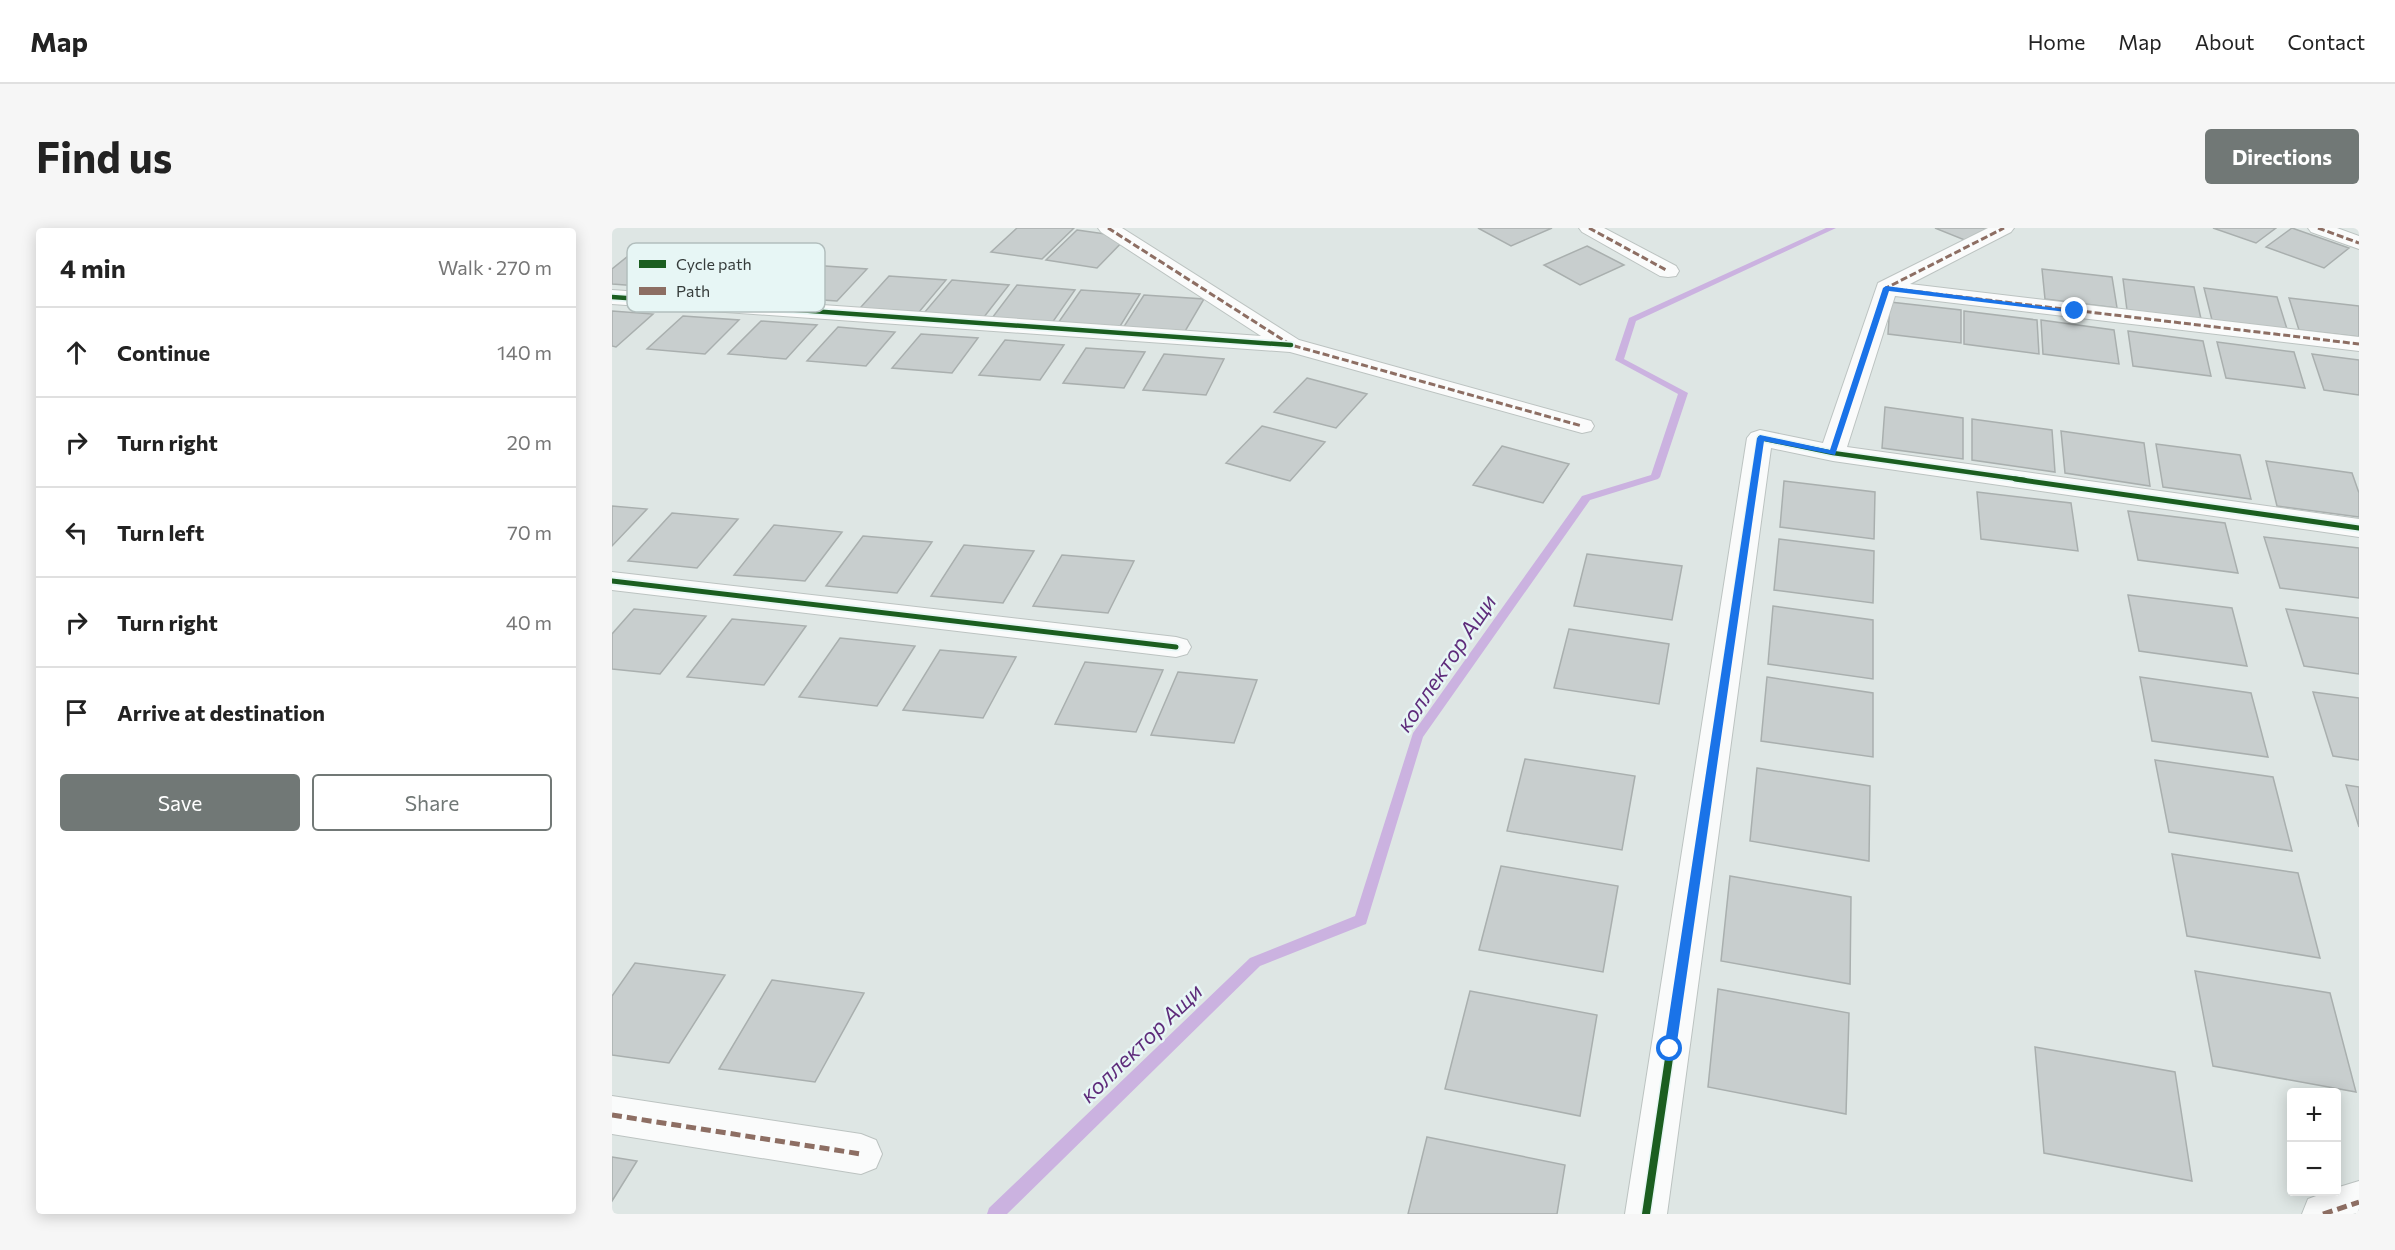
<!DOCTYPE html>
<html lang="en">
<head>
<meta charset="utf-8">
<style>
	:root { --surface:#fff; --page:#f6f6f6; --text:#222; --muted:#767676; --line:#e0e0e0; --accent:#717876 }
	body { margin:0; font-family:Commissioner,sans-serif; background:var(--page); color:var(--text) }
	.controls { position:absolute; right:18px; bottom:18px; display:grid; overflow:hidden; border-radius:6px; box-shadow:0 3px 15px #0003 }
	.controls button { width:54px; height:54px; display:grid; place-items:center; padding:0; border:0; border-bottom:2px solid var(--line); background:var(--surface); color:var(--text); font:30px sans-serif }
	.stop { position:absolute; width:18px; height:18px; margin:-14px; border:4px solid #1a73e8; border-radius:50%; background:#fff }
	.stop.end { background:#1a73e8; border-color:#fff; box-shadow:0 2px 6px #0008 }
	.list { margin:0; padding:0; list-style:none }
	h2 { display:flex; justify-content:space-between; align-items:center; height:78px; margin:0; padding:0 24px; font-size:26px }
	h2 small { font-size:20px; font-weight:400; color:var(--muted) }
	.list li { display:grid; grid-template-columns:39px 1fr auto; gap:18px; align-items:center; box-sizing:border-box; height:90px; padding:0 24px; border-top:2px solid var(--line) }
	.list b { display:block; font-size:22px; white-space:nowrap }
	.list em { font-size:20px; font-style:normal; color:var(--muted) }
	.actions { display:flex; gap:12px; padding:18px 24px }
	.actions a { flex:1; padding:14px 0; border:2px solid var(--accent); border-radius:6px; text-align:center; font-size:21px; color:var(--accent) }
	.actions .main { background:var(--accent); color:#fff }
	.icon { flex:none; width:33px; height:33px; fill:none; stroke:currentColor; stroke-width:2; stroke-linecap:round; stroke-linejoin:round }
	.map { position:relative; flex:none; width:1747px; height:986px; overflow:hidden; border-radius:6px }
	header { display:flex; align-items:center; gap:36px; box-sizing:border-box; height:84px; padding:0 30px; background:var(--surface); border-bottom:2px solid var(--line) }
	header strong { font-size:28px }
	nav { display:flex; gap:33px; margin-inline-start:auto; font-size:21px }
	.intro { display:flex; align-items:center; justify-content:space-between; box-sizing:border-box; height:144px; padding:0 36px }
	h1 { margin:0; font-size:42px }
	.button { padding:15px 27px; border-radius:6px; background:var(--accent); color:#fff; font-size:21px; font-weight:700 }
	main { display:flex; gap:36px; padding:0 36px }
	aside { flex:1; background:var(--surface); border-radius:6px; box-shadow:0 3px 15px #0003 }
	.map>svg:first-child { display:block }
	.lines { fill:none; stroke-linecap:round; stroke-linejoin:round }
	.stream { fill:#cbb2e0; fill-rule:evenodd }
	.building { fill:#c8cece; stroke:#a9afae; stroke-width:1.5 }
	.street-casing { stroke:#bcc3c1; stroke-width:2 }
	.street { fill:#fafbfb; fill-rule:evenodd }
	.quiet-far1 { stroke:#8d6e63; stroke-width:3; stroke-dasharray:7 3; stroke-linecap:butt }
	.quiet { stroke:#8d6e63; stroke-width:5; stroke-dasharray:10 5; stroke-linecap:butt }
	.cycleway-far2-casing { stroke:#e7f6f5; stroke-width:8 }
	.cycleway-far1-casing { stroke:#e7f6f5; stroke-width:9 }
	.cycleway-casing { stroke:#e7f6f5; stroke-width:11 }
	.cycleway-far2 { stroke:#1b5e20; stroke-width:4.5 }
	.cycleway-far1 { stroke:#1b5e20; stroke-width:5 }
	.cycleway { stroke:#1b5e20; stroke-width:8 }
	.route { fill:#1a73e8 }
	.labels { text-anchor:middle; stroke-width:5; stroke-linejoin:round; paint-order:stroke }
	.water-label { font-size:22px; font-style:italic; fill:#5e2c7b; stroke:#e7f6f5 }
	.key { fill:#e7f6f5; stroke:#b2bebd; stroke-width:1.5 }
	.key-label { font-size:16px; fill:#363c3b }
</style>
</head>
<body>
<header>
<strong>Map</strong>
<nav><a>Home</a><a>Map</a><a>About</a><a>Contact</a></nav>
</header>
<div class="intro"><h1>Find us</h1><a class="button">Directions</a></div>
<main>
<aside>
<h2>4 min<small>Walk · 270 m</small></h2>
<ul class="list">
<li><svg class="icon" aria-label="ahead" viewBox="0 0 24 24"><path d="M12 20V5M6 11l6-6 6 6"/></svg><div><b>Continue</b></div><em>140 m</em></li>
<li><svg class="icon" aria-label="right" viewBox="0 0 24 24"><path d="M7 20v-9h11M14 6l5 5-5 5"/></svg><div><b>Turn right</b></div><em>20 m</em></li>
<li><svg class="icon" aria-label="left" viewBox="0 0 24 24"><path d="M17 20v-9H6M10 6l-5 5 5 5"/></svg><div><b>Turn left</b></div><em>70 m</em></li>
<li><svg class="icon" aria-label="right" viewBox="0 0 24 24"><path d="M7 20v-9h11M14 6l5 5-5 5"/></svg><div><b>Turn right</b></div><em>40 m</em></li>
<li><svg class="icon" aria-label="arrive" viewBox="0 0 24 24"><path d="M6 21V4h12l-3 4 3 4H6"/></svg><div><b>Arrive at destination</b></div></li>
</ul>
<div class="actions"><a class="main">Save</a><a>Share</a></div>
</aside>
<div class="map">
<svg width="1747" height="986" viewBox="0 0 1747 986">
	<rect width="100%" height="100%" fill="#dee6e4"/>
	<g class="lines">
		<path class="stream" d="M1214,0h10l-200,93 -12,38 64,34 -28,84 -2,2 -68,21 -167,237 -57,187 -106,42 -253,248h-20l2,-6 261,-250 105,-42 58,-183 169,-237 69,-21 27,-81 -63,-34 14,-42z"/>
	</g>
	<path class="building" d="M405,0h57l-32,31 -51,-7z
		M866,0h74l-41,18z
		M1323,0h57l-25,13z
		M1601,0h63l-20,15z
		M1680,0l57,20 -25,20 -58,-21z
		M465,2l50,7 -30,31 -51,-8z
		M975,18l37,19 -44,20 -36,-20z
		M21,24l54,4 -35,31 -40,-3v-15z
		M199,37l56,4 -30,32 -58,-4z
		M1430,41l70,8 5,31 -72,-9z
		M277,48l57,4 -27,32 -59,-4z
		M1511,51l71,8 7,32 -74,-9z
		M340,52l57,5 -25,32 -60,-4z
		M405,57l58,5 -23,33 -60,-5z
		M1592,60l73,9 10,32 -75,-9z
		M469,62l59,4 -21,34 -61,-5z
		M532,67l60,4 -20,34 -61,-5z
		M1677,70l70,8v31l-60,-7z
		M1278,74l71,8v33l-73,-9z
		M0,83l41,3 -37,33 -4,-1z
		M1352,83l73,9 2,34 -75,-10z
		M71,88l56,4 -34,34 -58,-5z
		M1429,92l73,10 5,34 -76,-10z
		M149,93l56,4 -31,34 -58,-5z
		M226,99l57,5 -29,34 -59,-5z
		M1516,103l75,10 8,35 -78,-10z
		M309,106l57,4 -26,35 -60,-5z
		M393,112l59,5 -24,35 -61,-5z
		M1605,114l77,10 11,36 -79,-10z
		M474,120l59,4 -21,36 -61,-5z
		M552,126l60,5 -18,36 -63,-5z
		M1700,126l47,6v35l-35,-5z
		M695,150l60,16 -31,34 -62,-16z
		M1273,179l78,11v41l-81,-11z
		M1360,191l80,11 3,42 -83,-12z
		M650,198l63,16 -35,39 -64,-18z
		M1449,203l83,12 6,43 -85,-13z
		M1544,216l84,11 11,44 -88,-12z
		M890,218l67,18 -26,39 -70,-18z
		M1654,233l86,12 7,20v24l-82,-11z
		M1172,253l91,11 -1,47 -94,-12z
		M1365,264l94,11 7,48 -97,-12z
		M0,278l35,3 -35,37z
		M1516,283l97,12 13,50 -100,-13z
		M60,285l66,6 -41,49 -69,-7z
		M162,297l68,7 -37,49 -71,-6z
		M251,308l69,6 -35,51 -71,-7z
		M1652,309l95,11v50l-79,-10z
		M1167,311l95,12 -1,52 -99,-13z
		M352,317l70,6 -31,52 -72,-7z
		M975,326l95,12 -10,54 -98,-14z
		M450,327l72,6 -26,52 -75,-7z
		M1516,367l104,13 15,58 -108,-15z
		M1161,378l100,14v59l-105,-15z
		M22,381l72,7 -46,58 -48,-5v-35z
		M1674,381l73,9v56l-55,-8z
		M120,391l74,7 -42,59 -77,-8z
		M957,401l100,15 -10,60 -105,-16z
		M228,410l75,8 -38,60 -78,-9z
		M328,422l76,7 -33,61 -80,-8z
		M473,434l78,8 -27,62 -81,-8z
		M566,444l79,8 -23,63 -83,-8z
		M1155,449l106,16v64l-112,-16z
		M1528,449l111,16 17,64 -116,-16z
		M1701,464l46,6v62l-26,-4z
		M913,531l110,17 -13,74 -115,-19z
		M1543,532l118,17 19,74 -123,-19z
		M1145,540l113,18 -1,75 -119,-20z
		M1734,557l13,2v40z
		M1560,626l126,19 22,85 -133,-22z
		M889,638l117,20 -15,86 -124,-22z
		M1118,648l121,21 -1,87 -129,-23z
		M23,735l90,12 -56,88 -57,-8v-59z
		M1583,743l135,22 26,99 -143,-26z
		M160,752l92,13 -49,89 -96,-13z
		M1106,761l131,24 -3,101 -138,-27z
		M858,763l127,24 -17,101 -135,-27z
		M1423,819l140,25 17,109 -148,-28z
		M815,909l138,28 -8,49h-149z
		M0,929l25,4 -25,40z"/>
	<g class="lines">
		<g class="street-casing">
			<path id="street" d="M486,0h24l177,112 292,81 3,5 -3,5 -9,2 -292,-81 -678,-48v-14l649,46 -160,-104z
				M967,0h25l72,38 3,5 -3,5 -8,1 -8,-1 -78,-44z
				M1376,0h26l-3,4 -101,52 449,53v14l-464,-55 -48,151 512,72v18l-526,-76 -62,-13 -104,766h-42l122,-776 4,-5 9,-3 63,13 55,-160z
				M1696,0h29l22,8v13l-48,-17z
				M0,344l564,65 11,3 4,7 -4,7 -11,3 -564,-67z
				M0,868l249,38 15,6 6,14 -6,14 -15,6 -249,-40z
				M1747,953v33h-57l6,-15 19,-7h9v-4z"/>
		</g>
		<use href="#street" class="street"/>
		<path class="quiet-far1" d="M496,0l183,117 291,81
			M977,0l79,43
			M1706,0l41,15
			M1274,60l473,56
			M1221,225l53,-165 118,-60"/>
		<path class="quiet" d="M0,887l249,39
			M1711,986l36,-12"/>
		<g class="cycleway-far2-casing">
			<path id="cycleway-far2" d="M0,69l679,48
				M1142,252l6,-42 73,15 192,27"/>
		</g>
		<g class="cycleway-far1-casing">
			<path id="cycleway-far1" d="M1403,251l344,49
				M0,353l564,66
				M1094,575l48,-324"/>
		</g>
		<g class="cycleway-casing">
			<path id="cycleway" d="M1034,986l61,-413"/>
		</g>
		<use href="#cycleway-far2" class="cycleway-far2"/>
		<use href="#cycleway-far1" class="cycleway-far1"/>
		<use href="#cycleway" class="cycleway"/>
	</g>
	<path class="route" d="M1274,58l193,25 -4,2 -186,-22 -54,164 -71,-14 -88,608 -6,6 -6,-6 93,-611 3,-3 70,15 53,-162z"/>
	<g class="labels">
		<g class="water-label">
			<text transform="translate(834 435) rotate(-56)" y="8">коллектор Ащи</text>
			<text transform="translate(529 815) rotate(-44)" y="8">коллектор Ащи</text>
		</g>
	</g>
	<rect x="15" y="15" width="198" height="69" rx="9" class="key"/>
	<rect x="27" y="32" width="27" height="8" fill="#1b5e20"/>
	<rect x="27" y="59" width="27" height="8" fill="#8d6e63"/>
	<g class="key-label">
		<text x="64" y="42">Cycle path</text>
		<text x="64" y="69">Path</text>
	</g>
</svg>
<div class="controls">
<button>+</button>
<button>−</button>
</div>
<div class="stop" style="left:1058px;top:821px"></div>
<div class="stop end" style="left:1463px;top:83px"></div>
</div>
</main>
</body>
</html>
